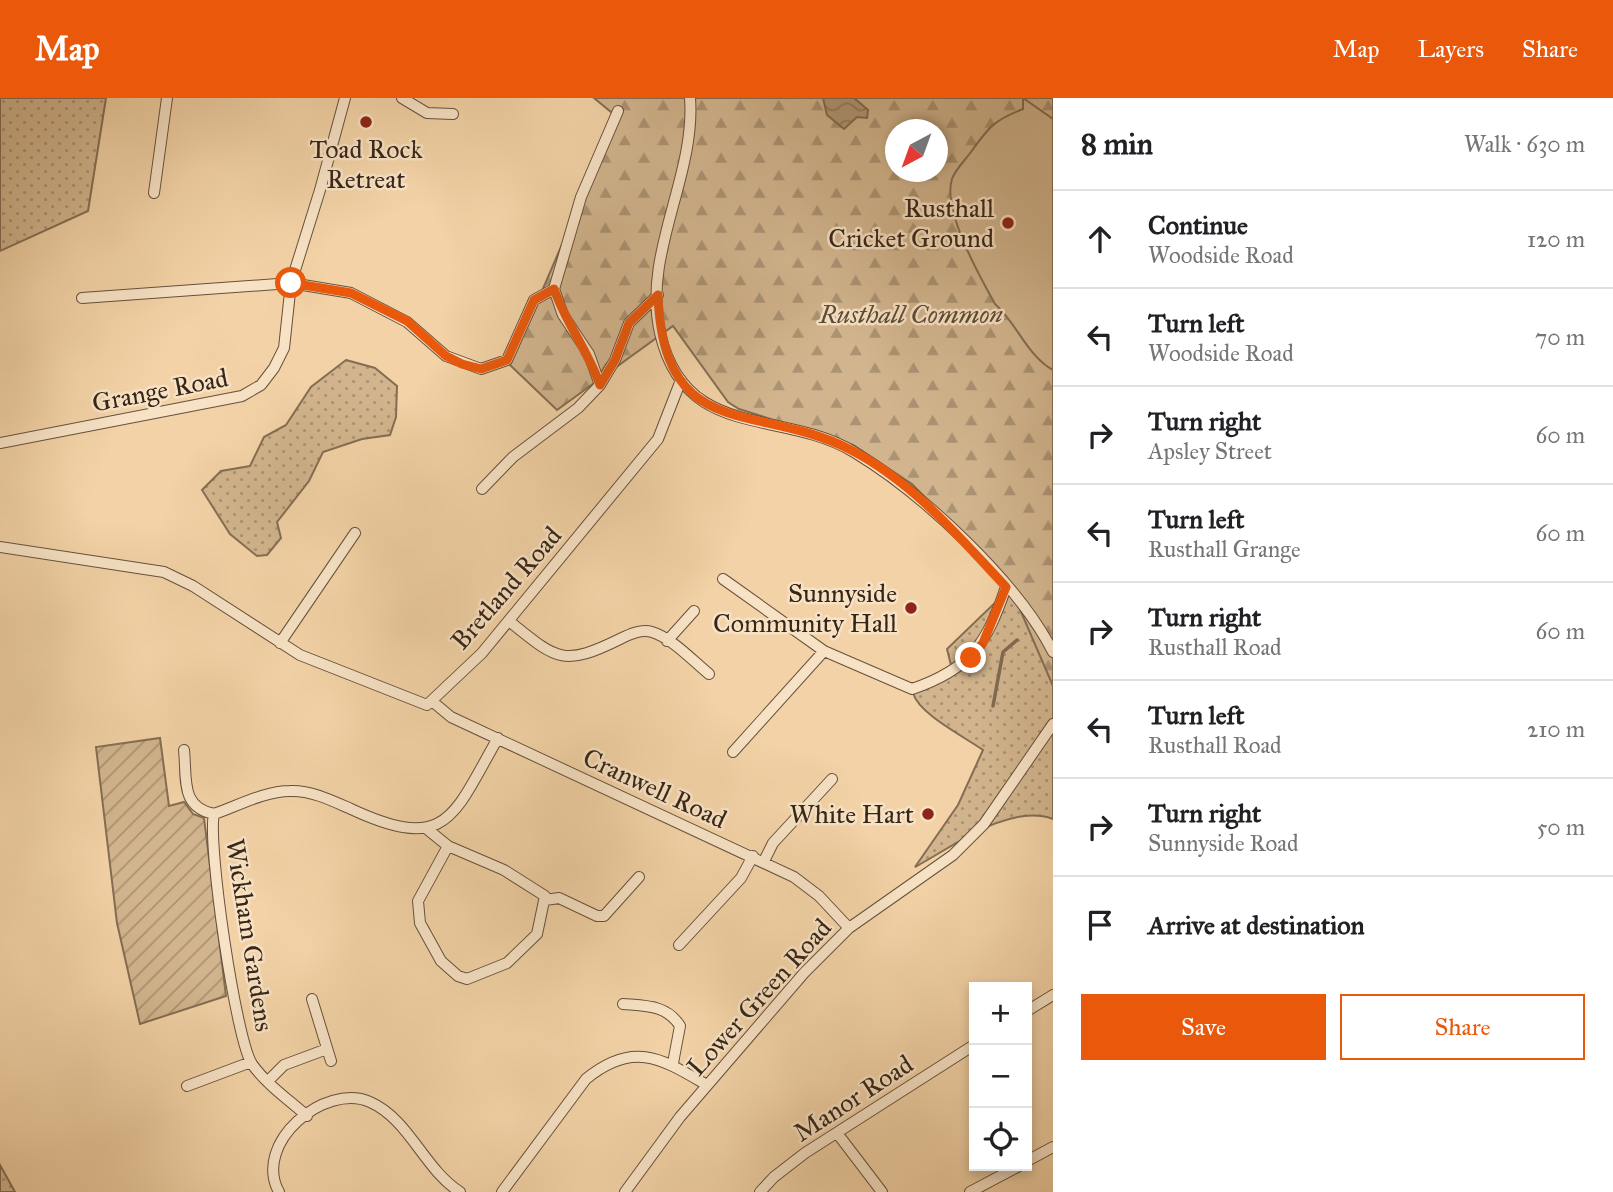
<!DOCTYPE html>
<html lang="en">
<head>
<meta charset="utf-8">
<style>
	:root { --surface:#fff; --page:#f6f6f6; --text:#202124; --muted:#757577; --line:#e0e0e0; --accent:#ea580c }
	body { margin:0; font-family:"IM FELL Great Primer",serif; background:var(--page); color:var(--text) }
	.controls { position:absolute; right:21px; bottom:21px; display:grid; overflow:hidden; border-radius:0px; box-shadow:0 4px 10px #0003 }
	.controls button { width:63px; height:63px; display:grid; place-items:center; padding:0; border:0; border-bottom:2px solid var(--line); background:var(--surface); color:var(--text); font:35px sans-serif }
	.compass { position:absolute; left:885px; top:21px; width:63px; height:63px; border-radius:50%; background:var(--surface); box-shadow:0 4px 10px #0003; rotate:221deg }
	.stop { position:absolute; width:21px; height:21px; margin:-16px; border:5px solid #ea580c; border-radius:50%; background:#fff }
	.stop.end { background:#ea580c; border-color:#fff; box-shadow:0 2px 7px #0008 }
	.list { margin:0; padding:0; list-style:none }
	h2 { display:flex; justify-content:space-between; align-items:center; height:91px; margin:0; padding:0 28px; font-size:30px }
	h2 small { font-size:23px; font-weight:400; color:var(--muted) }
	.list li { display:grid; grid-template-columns:46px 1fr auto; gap:21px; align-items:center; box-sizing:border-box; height:98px; padding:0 28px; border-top:2px solid var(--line) }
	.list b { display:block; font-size:26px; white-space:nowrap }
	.list p { margin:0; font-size:23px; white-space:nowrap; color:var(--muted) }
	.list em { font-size:23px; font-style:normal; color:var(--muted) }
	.actions { display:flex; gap:14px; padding:21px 28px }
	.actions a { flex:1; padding:16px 0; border:2px solid var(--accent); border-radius:0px; text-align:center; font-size:24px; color:var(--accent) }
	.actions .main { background:var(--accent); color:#fff }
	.icon { flex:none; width:38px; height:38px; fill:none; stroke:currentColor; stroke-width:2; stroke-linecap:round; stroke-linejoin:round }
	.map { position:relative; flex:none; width:1053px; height:1094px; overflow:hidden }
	header { display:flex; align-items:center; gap:42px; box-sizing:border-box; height:98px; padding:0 35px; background:var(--accent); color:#fff }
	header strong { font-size:33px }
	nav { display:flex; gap:38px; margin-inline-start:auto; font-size:24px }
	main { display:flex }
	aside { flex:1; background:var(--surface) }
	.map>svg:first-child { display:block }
	.grass { fill:url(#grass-dots); stroke:#846e53; stroke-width:2 }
	.forest { fill:url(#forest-firs); stroke:#846e53; stroke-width:2; fill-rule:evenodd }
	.park { fill:#d2b58e; stroke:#846e53; stroke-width:2 }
	.garden { fill:url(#garden-furrows); stroke:#846e53; stroke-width:2 }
	.water { fill:url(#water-waves); stroke:#816a50; stroke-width:2 }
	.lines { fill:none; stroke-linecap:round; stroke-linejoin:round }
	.stream { stroke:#816a50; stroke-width:3.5 }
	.minor-casing { stroke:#66513c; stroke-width:12 }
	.minor { stroke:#f7e2c5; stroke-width:10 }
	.route { stroke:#ea580c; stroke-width:9 }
	.poi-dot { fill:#8f2418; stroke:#f7e2c5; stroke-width:2.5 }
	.labels { text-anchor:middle; stroke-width:5; stroke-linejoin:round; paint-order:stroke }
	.poi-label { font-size:26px; fill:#372618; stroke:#f7e2c5; text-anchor:end }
	.park-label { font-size:26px; font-style:italic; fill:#5e4a36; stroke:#f7e2c5 }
	.street-label { font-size:26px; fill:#372618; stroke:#f7e2c5 }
</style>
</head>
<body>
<header>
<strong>Map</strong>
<nav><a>Map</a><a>Layers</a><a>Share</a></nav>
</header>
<main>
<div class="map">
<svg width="1053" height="1094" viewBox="0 0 1053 1094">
	<defs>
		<pattern id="grass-dots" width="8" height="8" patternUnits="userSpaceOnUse" patternTransform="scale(1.75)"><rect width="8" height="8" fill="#d2b58e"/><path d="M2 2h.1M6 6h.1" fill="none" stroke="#ab9373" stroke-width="1.8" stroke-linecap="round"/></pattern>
		<pattern id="forest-firs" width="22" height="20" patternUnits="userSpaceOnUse" patternTransform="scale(1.75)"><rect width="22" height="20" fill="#d2b58e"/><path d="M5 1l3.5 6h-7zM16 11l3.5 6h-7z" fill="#ab9373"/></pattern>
		<pattern id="garden-furrows" width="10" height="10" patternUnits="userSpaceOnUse" patternTransform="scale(1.75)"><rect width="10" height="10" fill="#d2b58e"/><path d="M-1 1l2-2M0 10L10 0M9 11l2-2" fill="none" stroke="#ab9373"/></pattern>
		<pattern id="water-waves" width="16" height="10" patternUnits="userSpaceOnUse" patternTransform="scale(1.75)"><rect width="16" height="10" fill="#b29876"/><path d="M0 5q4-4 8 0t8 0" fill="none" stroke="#927c60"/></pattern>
	</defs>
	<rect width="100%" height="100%" fill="#f2d2a6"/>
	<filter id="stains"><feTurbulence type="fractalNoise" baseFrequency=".00286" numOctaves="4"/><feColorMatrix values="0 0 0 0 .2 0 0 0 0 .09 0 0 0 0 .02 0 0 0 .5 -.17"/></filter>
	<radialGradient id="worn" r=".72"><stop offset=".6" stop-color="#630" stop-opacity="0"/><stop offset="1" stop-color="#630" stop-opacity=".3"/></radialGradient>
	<path class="grass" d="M0,0h106l-18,113 -88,40z
		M346,262l29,8 22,18 -1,31 -6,18 -28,4 -39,13 -14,29 -32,41 4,16 -14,17 -10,1 -27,-22 -28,-44 19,-19 29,-5 14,-29 22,-12 25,-38z
		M1004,489l20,26 29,55v151c-45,-16 -100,28 -138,48l43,-62 25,-55c-20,-14 -64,-36 -70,-57l39,-24 -5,-20 53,-51z
		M0,1067l15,27h-15z"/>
	<path class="forest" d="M594,0h459v588l-44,-102 -97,-100 -59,-39 -114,-36 -11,-7 -55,-76 -116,84 -47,-45 107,-248zM895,32h42v42h-42z"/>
	<path class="park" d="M1023,0l30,21v251c-25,-13 -37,-48 -58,-66 -15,-27 -53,-94 -43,-125 3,-9 13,-19 19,-27 17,-24 23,-32 52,-43z"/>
	<path class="garden" d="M160,640l9,68 15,-4 9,12 11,4 22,178 -86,28 -23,-101 -21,-176z"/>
	<path class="water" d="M823,0h31l14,12 -1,8 -10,-1 -13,12 -17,-14z"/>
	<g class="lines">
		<path class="stream" d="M993,608l10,-54 14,-12"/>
		<g class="minor-casing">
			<path id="minor" d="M402,0l25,15 26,1
				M690,0c6,78 -48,156 -30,235 25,109 121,75 194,119 68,41 163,129 199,200
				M154,95l13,-95
				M82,200l209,-15 60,10 56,29 39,34 35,13 26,-9 27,-60 20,-11
				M600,287l-11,-31 -26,-39 -9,-26 27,-92 37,-86
				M0,345l242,-47 19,-11 13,-17 10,-20 7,-65 29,-93 25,-92
				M482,391l31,-32 65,-49 22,-23 15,-25 14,-37 29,-28
				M0,449l164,25 29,14 107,69 127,50 55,-52 176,-214 23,-59
				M723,481l101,72 88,38c59,-20 75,-46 94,-102
				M509,523c48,39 54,46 111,18 10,-5 21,-10 32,-7 20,6 41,29 57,42
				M667,543l27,-30
				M280,545l75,-110
				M433,604l18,15 343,160 25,19 30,32
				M184,652c3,29 -4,57 30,64
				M733,654l91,-101
				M214,716c23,-8 51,-23 76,-23 21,-1 43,10 61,18 97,45 102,7 147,-71
				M214,716c-7,29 22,226 38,250 14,20 37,36 55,52
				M427,731l21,17 56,24 41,26 -8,38 -30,29 -40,16 -9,-3 -17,-15 -21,-38 -2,-22 30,-55
				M764,763l9,-18 59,-64
				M545,802l14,-2 38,18h7l35,-39
				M679,847l62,-67 12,-22
				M312,901l19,62
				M623,906c23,2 44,1 57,22l-7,37
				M1027,913l26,-16
				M268,983l16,-16 43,-16
				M187,988l64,-24
				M837,1035l45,59
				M1027,1063l26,-14
				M279,1094c-27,-49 46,-110 91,-90 39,17 54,67 90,90
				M502,1094l84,-113c48,-39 76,-20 121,6
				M625,1094l55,-75 124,-144 45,-45 104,-73 31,-31 69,-100
				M760,1094l14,-15 31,-24 169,-108
				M970,1094l49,-26"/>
		</g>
		<use href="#minor" class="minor"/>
	</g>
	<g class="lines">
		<path class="route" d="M291,185l60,10 56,28 39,35 16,8 19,5 26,-9 27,-60 20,-11c12,34 34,62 46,96l15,-25 14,-37 29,-28c6,150 98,106 193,155 62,32 108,87 155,137l-23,56 -12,15"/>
	</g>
	<g class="poi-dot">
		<circle cx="366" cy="24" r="7"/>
		<circle cx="1008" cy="125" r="7"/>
		<circle cx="911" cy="510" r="7"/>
		<circle cx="928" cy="716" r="7"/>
	</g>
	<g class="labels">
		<g class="poi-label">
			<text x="366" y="60" text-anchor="middle">Toad Rock<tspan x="366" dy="30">Retreat</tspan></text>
			<text x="994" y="119">Rusthall<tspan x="994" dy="30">Cricket Ground</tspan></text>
			<text x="897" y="504">Sunnyside<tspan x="897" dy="30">Community Hall</tspan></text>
			<text x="914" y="725">White Hart</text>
		</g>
		<g class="park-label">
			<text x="911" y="225">Rusthall Common</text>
		</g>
		<g class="street-label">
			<text transform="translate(160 292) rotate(-11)" y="9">Grange Road</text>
			<text transform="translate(506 490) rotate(-49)" y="9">Bretland Road</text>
			<text transform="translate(655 690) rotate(25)" y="9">Cranwell Road</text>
			<text transform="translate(250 837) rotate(81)" y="9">Wickham Gardens</text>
			<text transform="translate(759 899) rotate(-48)" y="9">Lower Green Road</text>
			<text transform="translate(853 1000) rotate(-33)" y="9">Manor Road</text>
		</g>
	</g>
	<rect width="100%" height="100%" filter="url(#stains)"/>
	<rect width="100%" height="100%" fill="url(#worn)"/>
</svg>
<div class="controls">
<button>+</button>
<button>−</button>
<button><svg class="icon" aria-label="locate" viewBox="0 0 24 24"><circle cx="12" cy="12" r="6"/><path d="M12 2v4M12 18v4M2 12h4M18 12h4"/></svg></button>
</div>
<svg class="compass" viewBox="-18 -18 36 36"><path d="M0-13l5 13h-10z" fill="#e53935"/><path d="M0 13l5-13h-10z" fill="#757577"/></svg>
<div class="stop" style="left:291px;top:185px"></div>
<div class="stop end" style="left:971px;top:560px"></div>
</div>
<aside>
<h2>8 min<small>Walk · 630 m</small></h2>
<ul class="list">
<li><svg class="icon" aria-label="ahead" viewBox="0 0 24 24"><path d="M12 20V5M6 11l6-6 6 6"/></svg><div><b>Continue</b><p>Woodside Road</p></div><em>120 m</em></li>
<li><svg class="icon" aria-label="left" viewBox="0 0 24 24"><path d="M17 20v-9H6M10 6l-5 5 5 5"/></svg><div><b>Turn left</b><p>Woodside Road</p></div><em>70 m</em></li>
<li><svg class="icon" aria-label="right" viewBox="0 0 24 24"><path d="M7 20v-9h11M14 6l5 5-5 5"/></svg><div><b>Turn right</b><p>Apsley Street</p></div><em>60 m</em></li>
<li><svg class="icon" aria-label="left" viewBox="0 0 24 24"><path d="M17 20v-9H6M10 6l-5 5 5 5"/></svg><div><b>Turn left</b><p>Rusthall Grange</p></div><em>60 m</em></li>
<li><svg class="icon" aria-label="right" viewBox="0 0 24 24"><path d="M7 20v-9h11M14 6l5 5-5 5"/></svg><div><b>Turn right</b><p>Rusthall Road</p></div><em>60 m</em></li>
<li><svg class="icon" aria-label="left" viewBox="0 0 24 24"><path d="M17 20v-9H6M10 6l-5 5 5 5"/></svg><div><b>Turn left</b><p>Rusthall Road</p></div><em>210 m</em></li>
<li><svg class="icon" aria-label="right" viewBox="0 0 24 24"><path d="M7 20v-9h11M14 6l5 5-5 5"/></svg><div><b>Turn right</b><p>Sunnyside Road</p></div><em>50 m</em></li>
<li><svg class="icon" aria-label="arrive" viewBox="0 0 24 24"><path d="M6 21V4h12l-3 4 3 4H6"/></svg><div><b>Arrive at destination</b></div></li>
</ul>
<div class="actions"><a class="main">Save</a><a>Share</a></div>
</aside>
</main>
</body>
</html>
